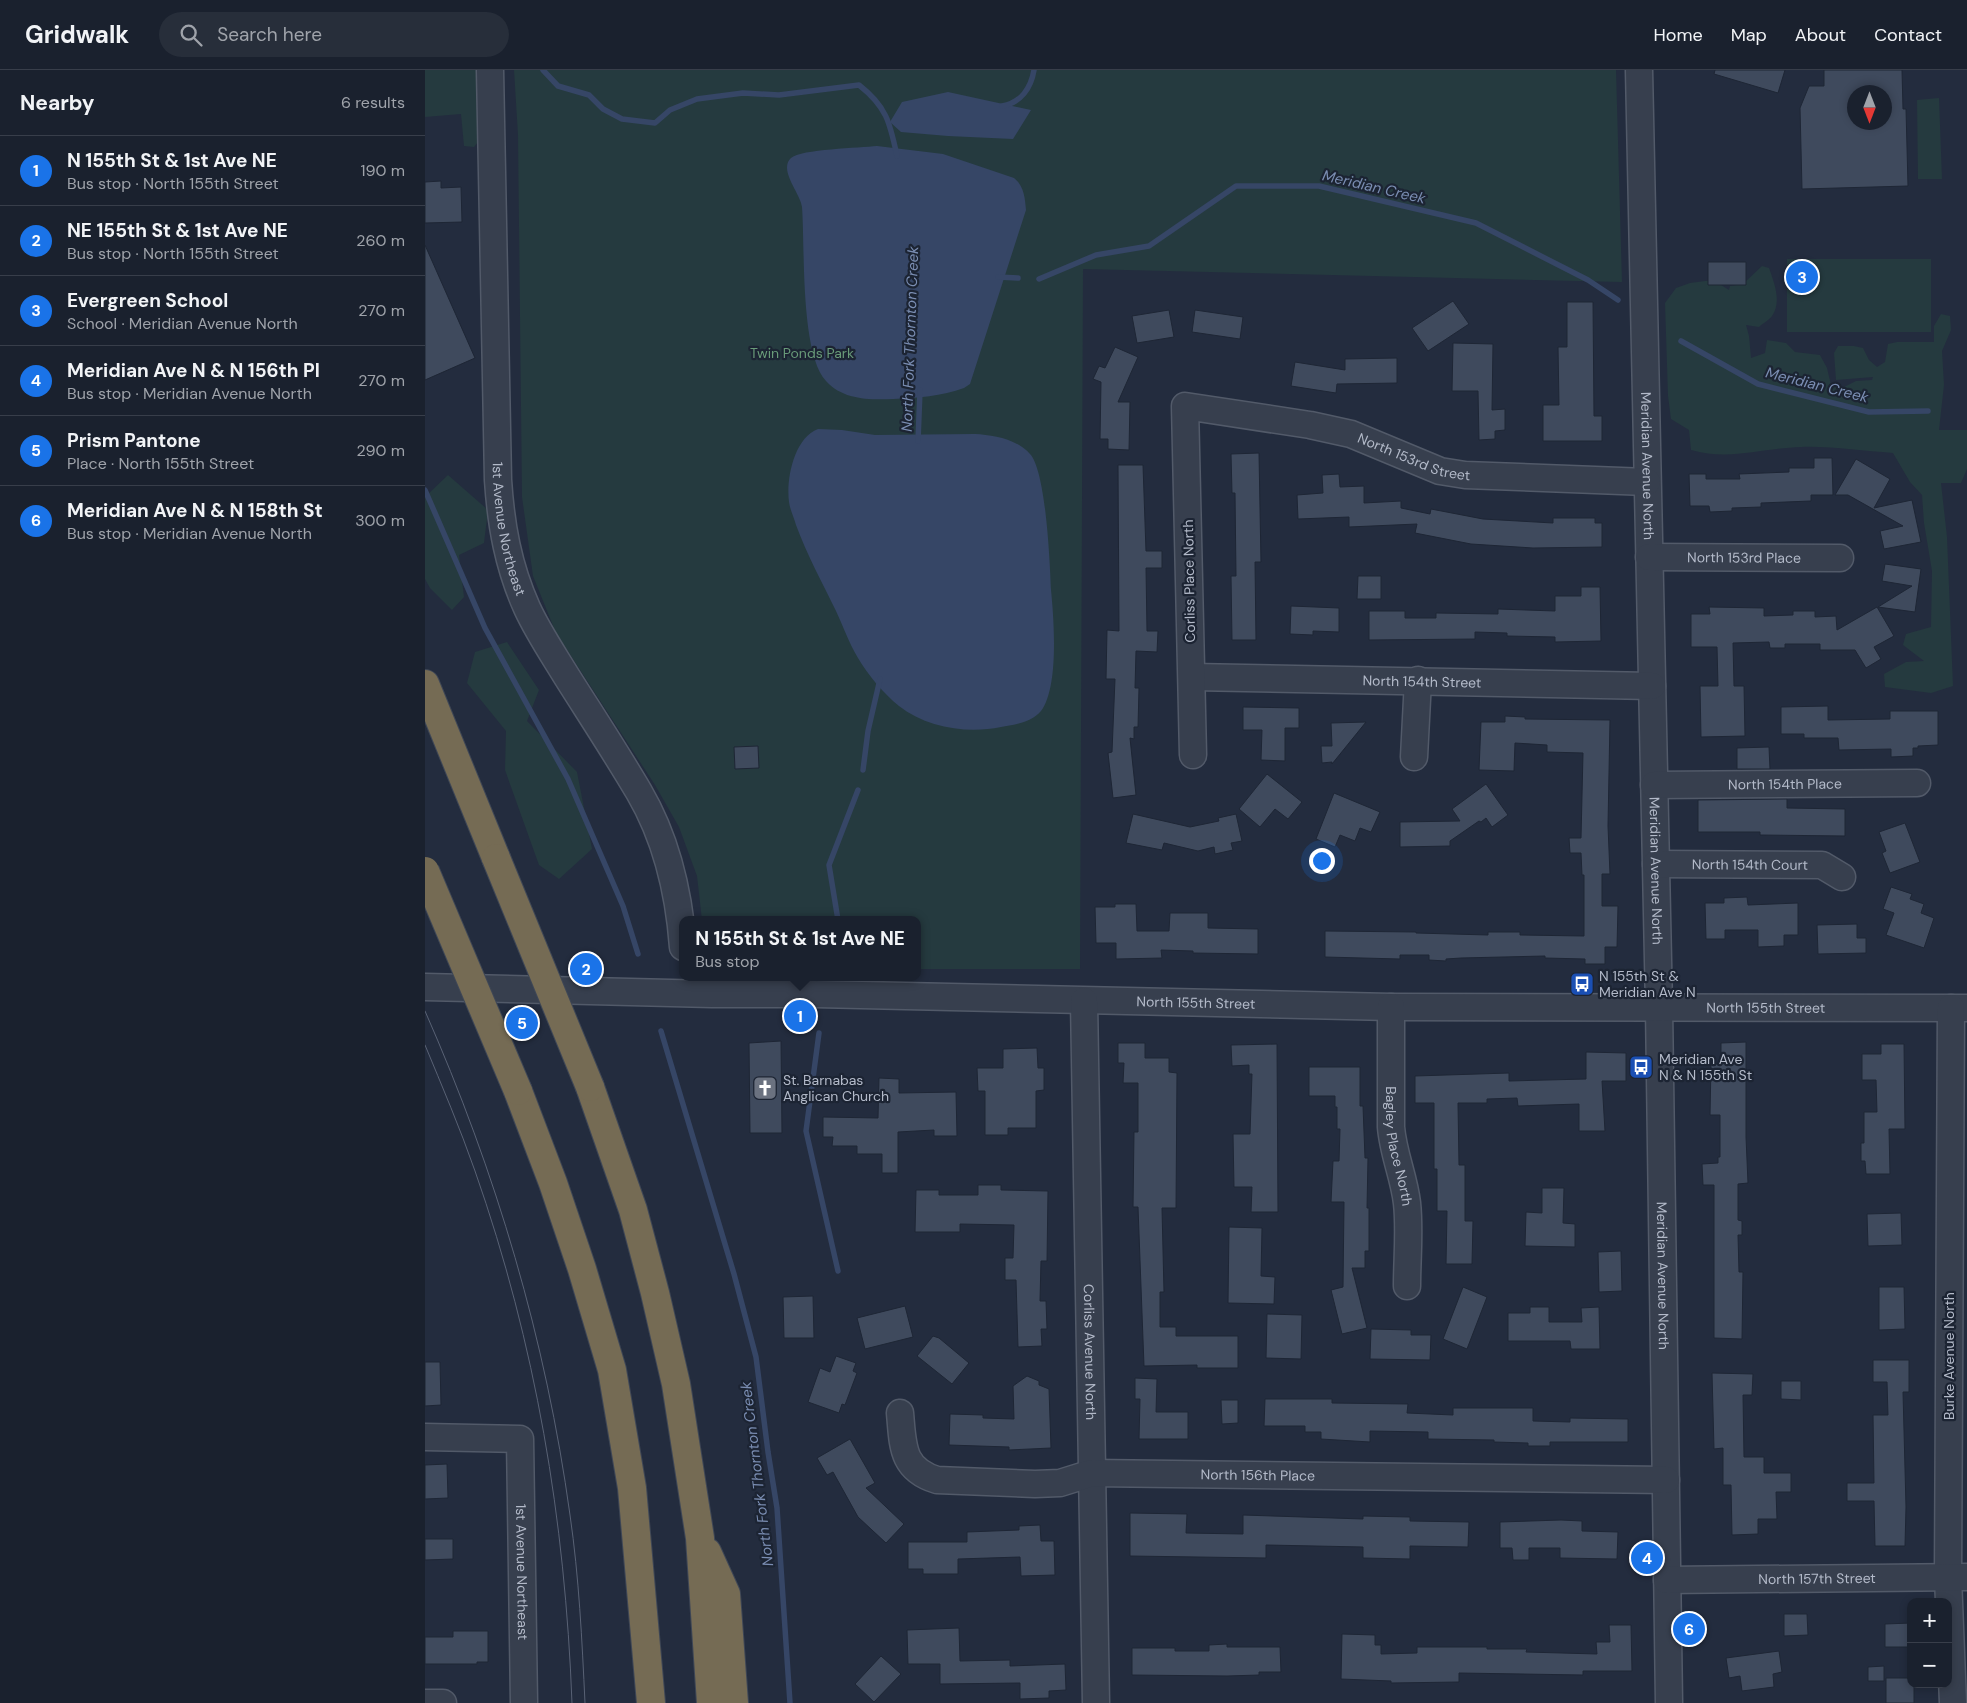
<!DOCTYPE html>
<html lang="en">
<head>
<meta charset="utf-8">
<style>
	:root { --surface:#1a212e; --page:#272e3a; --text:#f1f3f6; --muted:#9fa3aa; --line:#383e4a; --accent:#1a73e8 }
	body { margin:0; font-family:"DM Sans",sans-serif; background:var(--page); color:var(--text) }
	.controls { position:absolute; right:15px; bottom:15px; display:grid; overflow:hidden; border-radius:10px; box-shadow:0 2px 8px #0003 }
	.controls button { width:45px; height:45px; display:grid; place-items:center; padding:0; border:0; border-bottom:1px solid var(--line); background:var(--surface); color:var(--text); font:25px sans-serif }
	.compass { position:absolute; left:1422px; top:15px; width:45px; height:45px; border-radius:50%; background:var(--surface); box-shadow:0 2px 8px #0003; rotate:180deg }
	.you { position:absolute; left:896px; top:790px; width:18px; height:18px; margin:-12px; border:4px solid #fff; border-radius:50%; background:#1a73e8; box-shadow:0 0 0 8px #1a73e833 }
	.badge { display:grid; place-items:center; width:32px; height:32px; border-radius:50%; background:var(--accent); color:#fff; font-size:16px; font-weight:700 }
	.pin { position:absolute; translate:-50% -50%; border:2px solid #fff; box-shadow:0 1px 5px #0006 }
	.popup { position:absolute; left:254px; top:846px; width:242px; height:65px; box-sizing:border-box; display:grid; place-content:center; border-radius:10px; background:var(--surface); filter:drop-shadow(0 1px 4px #0005); font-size:16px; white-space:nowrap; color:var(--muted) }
	.popup b { font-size:19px; color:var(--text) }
	.popup::after { content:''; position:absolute; left:50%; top:100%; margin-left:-10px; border:10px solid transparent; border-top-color:var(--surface) }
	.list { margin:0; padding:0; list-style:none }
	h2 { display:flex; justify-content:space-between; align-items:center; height:65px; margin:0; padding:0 20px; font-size:21px }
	h2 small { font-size:16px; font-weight:400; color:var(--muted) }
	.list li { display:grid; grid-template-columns:32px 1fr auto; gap:15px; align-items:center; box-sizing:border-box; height:70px; padding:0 20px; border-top:1px solid var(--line) }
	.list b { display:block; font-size:19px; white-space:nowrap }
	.list p { margin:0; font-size:16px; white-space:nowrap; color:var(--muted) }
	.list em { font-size:16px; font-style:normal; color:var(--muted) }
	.icon { flex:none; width:28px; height:28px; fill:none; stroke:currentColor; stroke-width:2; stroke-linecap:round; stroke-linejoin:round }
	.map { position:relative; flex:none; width:1542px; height:1633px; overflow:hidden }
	header { display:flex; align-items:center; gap:30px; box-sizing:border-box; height:70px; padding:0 25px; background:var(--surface); border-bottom:1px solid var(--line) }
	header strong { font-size:24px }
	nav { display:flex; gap:28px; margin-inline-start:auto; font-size:18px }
	.search { width:350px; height:45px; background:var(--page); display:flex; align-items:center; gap:12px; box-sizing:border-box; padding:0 18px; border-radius:28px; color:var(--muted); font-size:19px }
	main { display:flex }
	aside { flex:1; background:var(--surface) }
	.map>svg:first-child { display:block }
	.green { fill:#253a3f }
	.water { fill:#364666 }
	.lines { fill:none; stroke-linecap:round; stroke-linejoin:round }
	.stream { stroke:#364666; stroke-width:5.5 }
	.building { fill:#3f4a5d; stroke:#1e2635; fill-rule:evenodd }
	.minor-casing { stroke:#525a69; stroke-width:29 }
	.highway-casing { stroke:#3f4756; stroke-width:30 }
	.minor { stroke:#373f4e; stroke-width:26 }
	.highway { stroke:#756b54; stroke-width:28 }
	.tram { stroke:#596275; stroke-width:1 }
	.highway-bridge-casing { stroke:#3f4756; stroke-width:30; stroke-linecap:butt }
	.highway-bridge { stroke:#756b54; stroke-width:28 }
	.labels { text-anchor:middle; stroke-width:4.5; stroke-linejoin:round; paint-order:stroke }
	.park-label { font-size:14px; fill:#699b79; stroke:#1c2433 }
	.street-label { font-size:14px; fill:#b3bac9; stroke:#1c2433 }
	.poi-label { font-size:14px; fill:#b3bac9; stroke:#1c2433; text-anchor:start }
	.water-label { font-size:15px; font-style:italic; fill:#7a8db2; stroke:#1c2433 }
</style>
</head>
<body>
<header>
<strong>Gridwalk</strong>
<div class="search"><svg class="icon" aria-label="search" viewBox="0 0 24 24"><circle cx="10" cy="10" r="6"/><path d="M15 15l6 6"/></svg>Search here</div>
<nav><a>Home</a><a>Map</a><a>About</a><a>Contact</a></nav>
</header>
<main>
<aside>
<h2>Nearby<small>6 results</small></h2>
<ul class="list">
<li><span class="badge">1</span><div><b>N 155th St &amp; 1st Ave NE</b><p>Bus stop · North 155th Street</p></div><em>190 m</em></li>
<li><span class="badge">2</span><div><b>NE 155th St &amp; 1st Ave NE</b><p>Bus stop · North 155th Street</p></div><em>260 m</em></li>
<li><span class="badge">3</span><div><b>Evergreen School</b><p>School · Meridian Avenue North</p></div><em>270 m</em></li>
<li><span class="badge">4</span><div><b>Meridian Ave N &amp; N 156th Pl</b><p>Bus stop · Meridian Avenue North</p></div><em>270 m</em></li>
<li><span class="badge">5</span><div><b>Prism Pantone</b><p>Place · North 155th Street</p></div><em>290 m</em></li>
<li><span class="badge">6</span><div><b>Meridian Ave N &amp; N 158th St</b><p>Bus stop · Meridian Avenue North</p></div><em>300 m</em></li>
</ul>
</aside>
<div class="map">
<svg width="1542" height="1633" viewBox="0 0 1542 1633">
	<rect width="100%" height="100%" fill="#232c3e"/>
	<path class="green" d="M0,0h52l5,67 -8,10 -10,-1 -3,-32 -36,3z
		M89,0h1102l6,212 -539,-13 -3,700h-162l-1,-49h-215l-5,-44 -18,-49 -24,-42 -99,-152 -23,-57 -11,-79 -4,-362z
		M1514,28l3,81h-24l-1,-79z
		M1362,189h144v73h-144z
		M1337,196l7,2c5,14 13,34 3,48 -3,4 -10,8 -13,11l-13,-2 3,11 2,22 14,-5 2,-13 19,3 9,9 25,3 7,13 4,17 11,3 14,-7 16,-1 1,-3 -37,3 -2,-27 4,-7h16l9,2 6,12 8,7 8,-5 3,-18 9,-2h37v-16l7,-12 9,2 1,14 -9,21 2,34 -5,45h28v39l-6,14h-20l6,54 6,149 -22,7 -46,-6 -1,-13 22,-12 18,-1 -21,-16 3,-11 25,-7 1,-56 -8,-48 -2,-28 -12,-13 -17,-29c-31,-2 -61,-7 -92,-6 -38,1 -71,14 -110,3l-2,-20 -18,-11 -3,-23 -3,-93 11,-15 14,-5 23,-3 16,10 1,-4 13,-2z
		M23,405l40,35 -4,33 -25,12 5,42 -12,13 -22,-22 -5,-9v-82z
		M82,572l32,48 -12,31 50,51 15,77 -33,30 -20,-14 -34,-95 1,-39 -39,-48 8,-31z"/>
	<path class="water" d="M523,22l83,18 -18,29 -65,-3 -47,-4 -11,-10 12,-20z
		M452,76l66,8 71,24c10,8 11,20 12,32l-56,174 -6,4c-22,8 -47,10 -71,11 -23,1 -50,1 -67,-18 -26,-28 -21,-134 -24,-174 -1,-13 -24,-37 -11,-49 10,-9 69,-10 86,-12z
		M393,359l24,1 33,5 100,-1c18,1 42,5 55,20 16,17 20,109 21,136 3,30 8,97 -10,121 -9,11 -26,14 -40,16 -33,7 -74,1 -102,-21 -15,-12 -31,-31 -41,-48 -9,-15 -15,-32 -22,-47 -14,-29 -29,-56 -40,-86 -2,-8 -6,-15 -7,-23 -3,-23 5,-64 29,-73z"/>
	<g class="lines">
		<path class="stream" d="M118,0l15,16 31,9 14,14 19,10 33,4 15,-13 27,-11 46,-6 36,2 80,-10c28,22 31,38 38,71
			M577,36c19,-3 29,-18 32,-36
			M573,207l20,1
			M614,209l57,-24 53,-9 87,-60h83l157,37 112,57 30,20
			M1256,271l77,43 111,28 59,-1
			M493,371l2,-51
			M0,420l60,138 83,151 55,127 15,48
			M438,700l5,-39 12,-52
			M413,850l-9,-55 29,-75
			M236,961l73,243 22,83 12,95 9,56 13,195
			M394,963l-13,98 32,140"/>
	</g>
	<path class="building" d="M1290,0h70l-7,23 -64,-19z
		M1399,0h78l1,39h3l2,77 -106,3 -2,-81 9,-22h15zM1430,22h30v30h-30z
		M16,111v7l20,-1 1,35 -37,1v-41z
		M0,175l50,113 -50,22z
		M1283,192h38v23h-38z
		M1028,231l16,23 -41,27 -16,-23z
		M1142,232h26l1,114h8v25h-59v-36h16l-1,-58h9z
		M744,240l5,27 -37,6 -5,-27z
		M770,240l48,7 -3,22 -48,-7z
		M1028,273l40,1 -1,66 13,-1v21l-10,1v8l-16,1 -1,-49h-26z
		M690,277l23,10 -20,45h12l-1,48 -21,-1v-10h-8l1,-57 -8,-3 6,-13 6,2z
		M972,288v25l-60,1 -1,9 -45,-7 4,-24 50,8v-11z
		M834,383l2,109h-6l1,78h-24l-1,-64h5l-1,-83h-3l-1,-39z
		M1389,388h18l1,37h-22v6l-50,2v4l-29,1v3l-22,1 -1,-6h-19l-1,-32h17v5h34l-1,-5 50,-2v-4h25z
		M1431,389l34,20 -16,29 38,-8 9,42 -37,7 -4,-18 23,-5 -55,-31h-13z
		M693,395h25l3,86h16v17h-16l1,63h11l-1,21 -21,-1 -1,37h4l-1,39h-4v12l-4,-1 6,57 -23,3 -5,-45 4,-1 3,-73h-9l1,-49 12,1z
		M914,404l1,13 24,-1v17l37,-2v7l29,6 1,-5 52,10 70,4v-5h42v5h7v24l-69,1 -62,-4 -56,-11 2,-9 -68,3v-10l-51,2 -1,-24 26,-2 -1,-18z
		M1460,494l36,5 -6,43 -37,-5 34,-21 -30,-5z
		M933,506h23v23h-24z
		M1156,517h19l1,54 -46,1v-5l-48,-1v-3l-32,-1v7l-106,1v-29h36v7h31v-5l62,1v-5l57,2v-15h26z
		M866,536l48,2v24l-26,-1v4l-23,-1z
		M1284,537l55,1v8l29,-1v-4h22v6l21,-1 1,14 40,-23 17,29 -20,11 7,12 -15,9 -11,-18h-35v-6h-35v4h-15l-1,-6 -36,1 1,43h10l1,50 -44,1 -1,-51h18l-1,-39h-26v-33h19z
		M1403,636v14l62,-1v-8h48v34l-20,1v2h-5v8l-22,1v-8l-52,1 -1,-12h-34v-4h-23v-27z
		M818,637l56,1v20h-14v33l-24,-1 1,-30h-19z
		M1080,646l20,1v2l85,1 -2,106 2,48h-8v32h16l-1,41h-12v17h-20v-5l-40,-1v-2l-84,2 -15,1v2l-17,-1v-5h-29v4l-75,-2v-26l91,1v1l72,2v-3h32v3l64,1v-61h-2l-1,-22h-11l-1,-15h12l2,-85 -36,-1v-7l-32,-2 -1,28 -35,-1 2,-48h24z
		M941,652l-34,42v-2l-10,1 -1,-17h11l-1,-23z
		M333,676l1,22 -24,1 -1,-22z
		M1344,677l1,22h-33v-21z
		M842,704l35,28 -14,17 -13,-10 -15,18 -21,-18z
		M1061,714l22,31 -16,12 -6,-9 -5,4 -2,-1 -29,20v5l-50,1v-25l60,-1 -8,-12z
		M909,723l46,19 -9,20 -11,-4 -5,13 -15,-6 -5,12 -19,-8z
		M1362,729v9l58,1v27l-85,-1v-3h-62v-32z
		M708,744l57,13 29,-6 -1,-3 18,-4 6,27 -11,2 2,7 -18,4 -1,-7 -16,4 -34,-8 -2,7 -36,-7z
		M1480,753l15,39 -30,11 -8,-20 4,-2 -7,-19z
		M1466,817l21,7 -2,5 14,5 -3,9 13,5 -10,30 -38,-13 8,-22 -11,-4z
		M1322,827l1,8 50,-2v32h-14v11l-26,1v-17h-33v9h-19l-1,-36h19v-5z
		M690,834h21l1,27h32l1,-18h38v15l50,1v25l-65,-1v-2l-32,-1 1,8 -46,1v-16h-20l-1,-36h20z
		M1432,854v14h9v15l-48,1 -1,-29z
		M356,971l1,92h-32l-1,-90z
		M1321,972v95l2,46 -10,1v36l4,1v14h-4l1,37h4l-1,67 -28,-1v-153h-11l-1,-21 16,-1v-6h2v-42h-10l1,-51h10v-21z
		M693,973h27v15h24v14l8,1 -1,135h-14l2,84h-4v35h16v9h62v32h-41v-3l-53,1 -6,-159h-5l1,-75h4v-49h-15l1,-20h-6z
		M852,974l1,168h-27l1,-25h-18l-1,-53h17l2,-60h-3v-9l-17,1 -1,-21z
		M1456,974h23l1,85h-16l1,45h-24l-1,-13h-4v-18h3v-31h13l-1,-32h-14v-26h19z
		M612,978l1,20h6v22l-8,1v37h-28v7h-23v-44h-7l-1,-23h26v-19z
		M1161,982l40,1v28h-24l3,50h-26v-27l-61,2 -1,-8 -30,1v4h-29l1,62h6v56h8l-1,43h-26l1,-53h-10v-42h-3v-66h-19v-27l94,-3v8l77,-2z
		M884,997h51v39h3l2,52h3l-1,50h2v43h-4v17h-13l15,60 -25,6 -11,-44 12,-3 1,-85h-13l2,-41h6l1,-32h-3v-22h-2v-11h-26z
		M454,1008l20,1v14l57,-1 1,44h-23v-6l-36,2v41h-16v-19h-25v-8h-25l1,-9h-10v-20l55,1z
		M553,1115h23v5l47,1 -1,70h-6l-1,40h6l1,28h-6l1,17 -24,1 -2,-67h-11v-22h8l1,-33 -54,-1v8h-45l1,-42h23v5h39z
		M1117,1118h22l-1,35 12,1v23l-50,-1 1,-34 16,1z
		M1476,1143l1,32 -34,1 -1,-32z
		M804,1157l33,1 -1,48 14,1 -1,27 -46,-1z
		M1196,1181l1,40 -23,1 -1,-40z
		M1038,1217l24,10 -20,52 -24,-10z
		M1454,1217h25l1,42 -26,1z
		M388,1226l1,42h-30l-1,-41z
		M480,1236l8,31 -48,12 -8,-31z
		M1105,1237h19v15h33l-1,-14 18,-1 1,42h-29l-1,-8h-62v-28h22z
		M842,1244l35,1 -1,44 -35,-1z
		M946,1259l40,1v5h20l-1,25 -60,-1z
		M508,1266l6,2 30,25 -17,21 -35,-28z
		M411,1286l20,7 -3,8 4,2 -12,32 -3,-1 -3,9 -31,-11 12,-34 10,4z
		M1448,1290h36v32h-6l3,115 -1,39h-30l-1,-45h-27v-18h27l-1,-68h15l-1,-33h-14z
		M0,1292h15l1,43 -16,1z
		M1287,1303l41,1 -1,21h-9l1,62h20v16h27v19h-15l1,27h-19v15l-26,1 -1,-50h-8v-37l-9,1z
		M602,1306l12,5v4l10,4 2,59 -42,2v-3l-60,-2 1,-31 33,1v3l31,1 -1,-33z
		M710,1308l22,1 -1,33h32v27h-49l1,-40h-5z
		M1356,1311h20v19l-20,-1z
		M840,1329h67v4l76,1 -1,9 46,2v-7h80v13l37,1v-4l58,1v23h-78v4h-22v-3l-34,-1v-2l-66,-1v-7l-58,-1v11l-49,-3v-7h-16v-6h-41z
		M796,1330h17v23l-16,1z
		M425,1369l25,44 -9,5 38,36 -18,19 -28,-26 -25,-45 -6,3 -10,-17z
		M22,1394l1,34 -23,1v-34z
		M705,1443l57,1 -1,19 57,1v-19l120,4v-3l47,1v4l59,1 -1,25 -58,-1v13l-47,-1v-11l-97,-2v13l-136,-2z
		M1136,1450l21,1v10l36,1 -1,27 -57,-1v-10h-31v12h-16l-1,-12h-12v-26z
		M615,1455l1,16h13l1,34 -34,1 -1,-19 -62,2v15h-35v-5h-15v-27h59v-10l52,-2v-4z
		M0,1469h28v20l-28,1z
		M1359,1544h23l1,21 -24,1z
		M1486,1553v24h-26v-23z
		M1184,1555h22l1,46h-49v4l-124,-2v9l-68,1v-2l-50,-2 1,-45 33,1v10h6v9l36,-1v-6h70v2h40l-1,3 71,2 -1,-12h14z
		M534,1558l1,33 50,-1v6l55,-2 1,26 -17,1v7l-29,1v-16l-80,1v-20h-32l-1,-34z
		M28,1561h35v31h-11v2h-52v-27h28z
		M802,1574v3h53l1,25h-22v3l-32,1 -95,-1v-27h43v3h34v-6z
		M1354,1581l3,21 -9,2 1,13 -32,4 -2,-15 -11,2 -3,-20z
		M456,1586l20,18 -27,28 -19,-18z
		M1459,1596v15h-16v-14z
		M1461,1608h25v6h3v19h-28z"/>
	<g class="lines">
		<g class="minor-casing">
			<g id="minor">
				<path id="s1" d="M65,0l8,410c3,45 10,86 29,128 11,24 26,46 40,69 24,38 49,76 72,115 27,46 40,101 44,155"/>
				<path id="s2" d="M1214,0l20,937 10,696"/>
				<path id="s3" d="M1224,487l191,1"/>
				<path id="s4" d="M767,607l460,9"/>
				<path id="s5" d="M768,685l-8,-349 125,19 41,9 89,37 25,4 182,7"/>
				<path d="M989,687l4,-77"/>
				<path id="s6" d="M1229,715l263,-2"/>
				<path id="s7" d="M1231,794l166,1 20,12"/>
				<path id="s8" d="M0,917l287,7h104l575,13 576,1"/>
				<path id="s9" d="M659,931l12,702"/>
				<path id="s10" d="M966,937v120c2,26 13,50 16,76 3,27 0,56 0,83"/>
				<path d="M1526,938l-3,569 5,126"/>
				<path id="s11" d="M475,1343c3,32 1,56 37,67l98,4 25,-1 32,-10 574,7"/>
				<path id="s12" d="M0,1367l95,2 4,264"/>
				<path id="s13" d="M1242,1510l300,-3"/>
				<path d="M0,1633h18"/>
			</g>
		</g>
		<g class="highway-casing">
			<path id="highway" d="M0,614l71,174
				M165,1017l43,123 22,83 21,91 24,154 11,165
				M93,1021l35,92 29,86 30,101 20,118 19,215
				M282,1482l19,42 8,109"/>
		</g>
		<use href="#minor" class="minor"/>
		<use href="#highway" class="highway"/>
		<path class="tram" d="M0,941c71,161 121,329 145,504 9,62 12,125 15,188
			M0,975c17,41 35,83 50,126 61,174 90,348 97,532"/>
		<g class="highway-bridge-casing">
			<path id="highway-bridge" d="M71,788l94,229
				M0,801l93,220"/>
		</g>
		<use href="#highway-bridge" class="highway-bridge"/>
	</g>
	<defs>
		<g id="bus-square" transform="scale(1.25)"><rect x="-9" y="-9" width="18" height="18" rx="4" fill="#1a4fb4" stroke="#1c2433"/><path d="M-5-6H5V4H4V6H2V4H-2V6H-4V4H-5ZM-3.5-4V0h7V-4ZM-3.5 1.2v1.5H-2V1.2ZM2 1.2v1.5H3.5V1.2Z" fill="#fff"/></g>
		<g id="church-square" transform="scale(1.25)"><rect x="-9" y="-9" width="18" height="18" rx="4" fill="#6b7280" stroke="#1c2433"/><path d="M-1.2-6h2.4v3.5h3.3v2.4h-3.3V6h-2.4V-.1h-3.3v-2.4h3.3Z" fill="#fff"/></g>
	</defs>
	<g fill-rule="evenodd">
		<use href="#bus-square" x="1157" y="914"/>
		<use href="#bus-square" x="1216" y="997"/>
		<use href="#church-square" x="340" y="1018"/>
	</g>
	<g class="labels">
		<g class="park-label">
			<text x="377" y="288">Twin Ponds Park</text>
		</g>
		<g class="street-label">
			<text dy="5" stroke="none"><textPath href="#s5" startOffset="585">North 153rd Street</textPath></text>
			<text dy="5" stroke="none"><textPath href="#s2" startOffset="396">Meridian Avenue North</textPath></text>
			<text dy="5" stroke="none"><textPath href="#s1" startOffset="460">1st Avenue Northeast</textPath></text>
			<text dy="5" stroke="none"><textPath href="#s3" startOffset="95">North 153rd Place</textPath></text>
			<text transform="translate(764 511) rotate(-91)" y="5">Corliss Place North</text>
			<text dy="5" stroke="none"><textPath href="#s4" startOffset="230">North 154th Street</textPath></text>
			<text dy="5" stroke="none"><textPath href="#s6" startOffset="131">North 154th Place</textPath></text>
			<text dy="5" stroke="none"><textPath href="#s7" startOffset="94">North 154th Court</textPath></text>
			<text dy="5" stroke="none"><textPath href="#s2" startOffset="801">Meridian Avenue North</textPath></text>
			<text dy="5" stroke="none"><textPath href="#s8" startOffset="771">North 155th Street</textPath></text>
			<text dy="5" stroke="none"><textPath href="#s8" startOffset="1341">North 155th Street</textPath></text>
			<text dy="5" stroke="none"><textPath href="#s10" startOffset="140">Bagley Place North</textPath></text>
			<text dy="5" stroke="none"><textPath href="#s2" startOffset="1206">Meridian Avenue North</textPath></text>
			<text dy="5" stroke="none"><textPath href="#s9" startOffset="351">Corliss Avenue North</textPath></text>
			<text transform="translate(1524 1286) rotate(-90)" y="5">Burke Avenue North</text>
			<text dy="5" stroke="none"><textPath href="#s11" startOffset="406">North 156th Place</textPath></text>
			<text dy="5" stroke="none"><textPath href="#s12" startOffset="228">1st Avenue Northeast</textPath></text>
			<text dy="5" stroke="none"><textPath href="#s13" startOffset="150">North 157th Street</textPath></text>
		</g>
		<g class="poi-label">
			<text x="1174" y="911">N 155th St &amp;<tspan x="1174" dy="16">Meridian Ave N</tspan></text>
			<text x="1234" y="994">Meridian Ave<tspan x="1234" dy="16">N &amp; N 155th St</tspan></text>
			<text x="358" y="1015">St. Barnabas<tspan x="358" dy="16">Anglican Church</tspan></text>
		</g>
		<g class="water-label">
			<text transform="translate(949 117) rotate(13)" y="5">Meridian Creek</text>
			<text transform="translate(485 269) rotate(-88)" y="5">North Fork Thornton Creek</text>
			<text transform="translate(1392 315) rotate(14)" y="5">Meridian Creek</text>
			<text transform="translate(332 1404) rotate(-97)" y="5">North Fork Thornton Creek</text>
		</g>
	</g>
</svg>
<div class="controls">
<button>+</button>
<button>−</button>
</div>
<svg class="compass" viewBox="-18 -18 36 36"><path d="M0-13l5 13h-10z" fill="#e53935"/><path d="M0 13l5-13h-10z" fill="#9fa3aa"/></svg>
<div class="you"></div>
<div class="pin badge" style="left:375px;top:946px">1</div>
<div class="popup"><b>N 155th St &amp; 1st Ave NE</b>Bus stop</div>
<div class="pin badge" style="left:161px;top:899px">2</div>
<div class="pin badge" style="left:1377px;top:207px">3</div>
<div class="pin badge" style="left:1222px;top:1488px">4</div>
<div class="pin badge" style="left:97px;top:953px">5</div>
<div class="pin badge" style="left:1264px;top:1559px">6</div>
</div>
</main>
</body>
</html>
